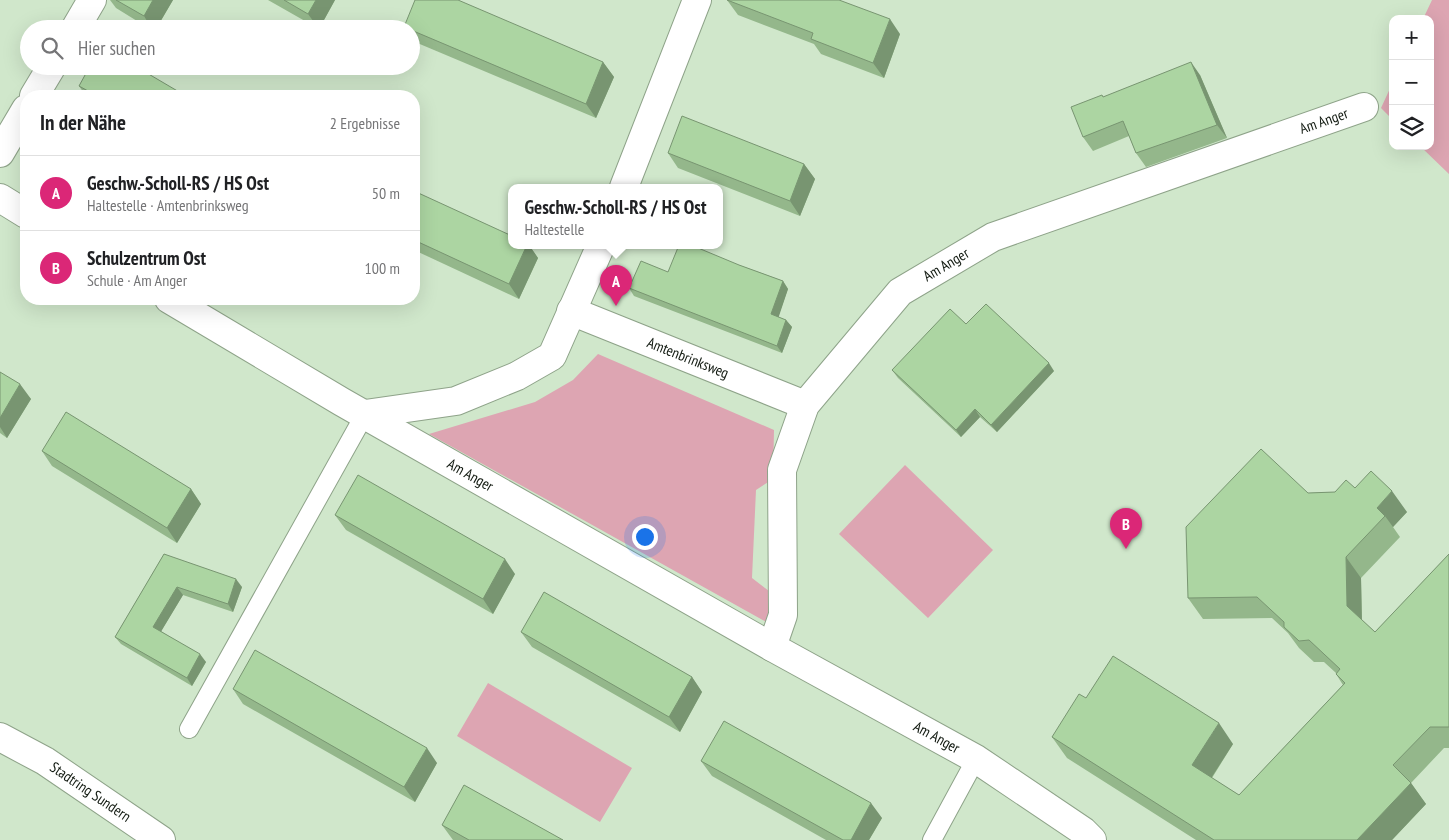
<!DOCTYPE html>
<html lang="de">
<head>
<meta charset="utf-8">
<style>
	:root { --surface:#fff; --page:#f2f2f2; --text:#202124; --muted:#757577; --line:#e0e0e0; --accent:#db2777 }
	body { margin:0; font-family:"PT Sans Narrow",sans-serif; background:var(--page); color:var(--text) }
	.controls { position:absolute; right:15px; top:15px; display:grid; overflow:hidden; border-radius:10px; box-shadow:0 5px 20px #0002 }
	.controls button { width:45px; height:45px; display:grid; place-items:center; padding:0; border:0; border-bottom:1px solid var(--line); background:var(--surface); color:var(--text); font:25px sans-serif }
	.you { position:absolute; left:644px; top:536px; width:18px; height:18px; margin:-12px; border:4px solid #fff; border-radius:50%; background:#1a73e8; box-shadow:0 0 0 8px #1a73e833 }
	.badge { display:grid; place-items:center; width:32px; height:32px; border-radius:50%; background:var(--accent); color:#fff; font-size:16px; font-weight:700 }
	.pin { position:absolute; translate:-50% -41px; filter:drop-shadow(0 1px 2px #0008) }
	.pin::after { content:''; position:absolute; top:26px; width:18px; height:15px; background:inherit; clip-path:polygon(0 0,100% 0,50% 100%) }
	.popup { position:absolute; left:508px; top:184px; width:215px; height:65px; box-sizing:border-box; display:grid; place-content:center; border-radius:10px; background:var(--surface); filter:drop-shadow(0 1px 4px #0005); font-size:16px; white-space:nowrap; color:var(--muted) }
	.popup b { font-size:19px; color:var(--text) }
	.popup::after { content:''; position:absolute; left:50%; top:100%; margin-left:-10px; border:10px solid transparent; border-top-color:var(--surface) }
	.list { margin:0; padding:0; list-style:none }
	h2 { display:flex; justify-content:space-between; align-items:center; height:65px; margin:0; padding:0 20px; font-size:21px }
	h2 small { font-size:16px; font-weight:400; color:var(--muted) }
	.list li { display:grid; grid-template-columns:32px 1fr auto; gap:15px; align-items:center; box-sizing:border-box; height:75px; padding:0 20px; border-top:1px solid var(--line) }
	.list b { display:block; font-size:19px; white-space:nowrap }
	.list p { margin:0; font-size:16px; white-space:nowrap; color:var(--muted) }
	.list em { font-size:16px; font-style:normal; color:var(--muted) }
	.icon { flex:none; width:28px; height:28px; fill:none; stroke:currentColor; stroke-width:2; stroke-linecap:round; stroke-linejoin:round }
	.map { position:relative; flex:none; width:1449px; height:840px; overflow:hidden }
	.search { position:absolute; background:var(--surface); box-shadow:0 5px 20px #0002; left:20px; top:20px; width:400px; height:55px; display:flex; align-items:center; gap:12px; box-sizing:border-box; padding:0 18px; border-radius:28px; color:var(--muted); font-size:19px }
	.panel { position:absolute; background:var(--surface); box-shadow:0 5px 20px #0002; left:20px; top:90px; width:400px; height:215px; border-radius:20px }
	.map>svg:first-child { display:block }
	.green { fill:#dda5b2 }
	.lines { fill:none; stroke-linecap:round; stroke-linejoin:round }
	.service-casing { stroke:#8ea389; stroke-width:20 }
	.minor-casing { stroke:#8ea389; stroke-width:30 }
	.secondary-casing { stroke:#8ea389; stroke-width:30 }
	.service { stroke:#fff; stroke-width:18 }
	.minor { stroke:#fff; stroke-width:28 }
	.secondary { stroke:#fff; stroke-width:28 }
	.wall { fill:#94b78b }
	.shaded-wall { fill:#789571 }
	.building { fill:#acd5a2; stroke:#789571 }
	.labels { text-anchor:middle; stroke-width:4; stroke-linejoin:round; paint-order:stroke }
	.street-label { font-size:15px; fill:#10180f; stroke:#fff }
</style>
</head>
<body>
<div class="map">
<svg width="1449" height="840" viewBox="0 0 1449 840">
	<rect width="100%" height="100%" fill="#d0e7cb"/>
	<path class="green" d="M1432,0h17v174l-29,-28h10v-127h-7z
		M1393,82v38l-12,-12z
		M598,354l176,76 -1,49 -17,11 -4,88 17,13 1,33 -341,-190 106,-32 38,-22z
		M905,465l88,85 -65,68 -89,-84z
		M488,683l144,85 -32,54 -143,-86z"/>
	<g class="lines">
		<g class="service-casing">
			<path id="service" d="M189,729l176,-315
				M932,840l44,-81"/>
		</g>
		<g class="minor-casing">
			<g id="minor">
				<path d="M75,29l17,-29"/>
				<path d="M34,96l18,-30"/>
				<path d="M0,153l26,-44"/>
				<path d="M624,187l73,-187"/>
				<path d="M0,198l26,16"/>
				<path id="s1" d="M169,299l173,103 430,245 204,112 107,72 9,9"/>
				<path id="s2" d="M571,311l234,94"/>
				<path d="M365,414l91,-13 61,-25 35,-20 49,-111"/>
				<path id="s3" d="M772,647l11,-32 -1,-145 23,-65 95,-113 93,-55 371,-130"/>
			</g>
		</g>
		<g class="secondary-casing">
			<g id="secondary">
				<path id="s4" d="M0,737l45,24 116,79"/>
			</g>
		</g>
		<use href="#service" class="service"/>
		<use href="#minor" class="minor"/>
		<use href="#secondary" class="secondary"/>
	</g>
	<path class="wall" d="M110,0h63l-17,29h-6l-34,-21z
		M268,0h67l-16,29z
		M727,0l173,34 -16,44 -63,-24 -7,-10 -76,-29z
		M404,27l199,35 11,15 -18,41 -181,-76 -4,-5v-8h-5z
		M1200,75l27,63 -81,29 -10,-14 -7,-17 -36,15 -10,-14 21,-40z
		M79,86l107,10h-100z
		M668,153l136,11 11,15 -15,37 -122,-48z
		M414,191l98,54h17l9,13 -19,41 -105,-49z
		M739,265l44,16 5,8 -10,28 8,3 6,7 -10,26 -148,-57 -5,-8 39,-16z
		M966,324l88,47 -57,61 -17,-15 -19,20 -63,-59 -6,-8z
		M0,372l31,27 -24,39 -7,-5z
		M42,451l149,38 10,15 -24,39 -125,-77z
		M1355,488l52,24 -14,15 7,10 -39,41 1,42 13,12 74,-78v194h-5l-33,35 15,21 -34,36h-196l-129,-82 -15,-21 34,-39 147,46 -21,34 27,17 104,-110 -7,-11v-1l-12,-11h-10l-15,-14 -11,-15 -16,-15 -69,1 -15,-21 120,-105 27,-1z
		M335,515l180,59 -22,40 -147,-84z
		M164,554l78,33 -9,25 -50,-17 -22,36 45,31 -14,24 -71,-42 -6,-7z
		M521,632l171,45 10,15 -22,40 -148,-85z
		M233,689l204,74 -22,39 -172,-98z
		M701,761l181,57 -13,22h-43l-114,-64z
		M442,825l121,15h-110z"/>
	<path class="shaded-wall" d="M153,0h20l-17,29h-4l-8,-13z
		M316,0h19l-16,29 -11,-15z
		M890,19l10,15 -16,44 -11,-15z
		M603,62l11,15 -18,41 -10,-14z
		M1191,62l9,13 27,63 -10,-13z
		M804,164l11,15 -15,37 -10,-15z
		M527,245h2l9,13 -19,41 -10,-15z
		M783,281l5,8 -11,33 -6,-8z
		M786,320l6,7 -10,26 -5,-7z
		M1049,363l5,8 -57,61 -6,-7z
		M20,384l11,15 -24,39 -7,-11v-9z
		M975,409l5,8 -19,20 -5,-7z
		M191,489l10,15 -24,39 -10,-15z
		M1392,491l15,21 -14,15 -8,-11 -8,-8z
		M1346,557l15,21 1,49 -15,-21z
		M505,559l10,15 -22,40 -10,-15z
		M236,579l6,8 -9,25 -5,-8z
		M177,587l6,8 -24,40 -6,-8z
		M200,654l6,8 -14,24 -5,-8z
		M692,677l10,15 -22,40 -11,-15z
		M1219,723l14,21 -27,42 -14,-21z
		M427,748l10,15 -22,39 -11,-15z
		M1411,783l15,21 -34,36h-35z
		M871,803l11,15 -13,22h-18z"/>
	<path class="building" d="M116,0h37l-9,16z
		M284,0h32l-8,14z
		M415,0h43l145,62 -17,42 -175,-74v-1h-2l-5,-2z
		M727,0h112l51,19 -17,44 -62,-24 2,-6z
		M1191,62l26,63 -81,28 -13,-32 -40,16 -12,-30 31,-12 1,2z
		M90,66h45l51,30h-89l-18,-10z
		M682,116l122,48 -14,37 -122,-48z
		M414,191l98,45v9h15l-18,39 -95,-44z
		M679,245h12l48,20 44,16 -12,33 15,6 -9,26 -148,-58 12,-27 27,11z
		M986,304l63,59 -58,62 -16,-16 -19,21 -64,-60 58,-61 16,15z
		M0,372l20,12 -20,34z
		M66,412l125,77 -24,39 -125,-77z
		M1261,449l47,44 27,-1 11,-12 9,8 16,-17 21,20 -15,17 8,8 -39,41 1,49 28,26 74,-78v173h-19l-37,38 18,18 -54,57h-143l-162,-103 27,-43 7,4 27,-42 106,67 -27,42 47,30 106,-112 -9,-9 4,-5 -31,-29 -10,1 -15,-14v-5l-27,-25 -69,1 -2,-71z
		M358,475l147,84 -22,40 -148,-84z
		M164,554l72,25 -8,25 -51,-17 -24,40 47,27 -13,24 -72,-41z
		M544,592l148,85 -23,40 -148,-85z
		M255,650l172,98 -23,39 -171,-98z
		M724,721l147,82 -20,37h-8l-142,-79z
		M464,785l99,55h-94l-27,-15z"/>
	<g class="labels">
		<g class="street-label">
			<text dy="5" stroke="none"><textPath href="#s3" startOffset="854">Am Anger</textPath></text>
			<text dy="5" stroke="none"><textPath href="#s3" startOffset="449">Am Anger</textPath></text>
			<text dy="5" stroke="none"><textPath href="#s2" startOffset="126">Amtenbrinksweg</textPath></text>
			<text dy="5" stroke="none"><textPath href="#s1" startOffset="349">Am Anger</textPath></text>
			<text dy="5" stroke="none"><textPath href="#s1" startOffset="884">Am Anger</textPath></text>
			<text dy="5" stroke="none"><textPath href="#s4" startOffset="106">Stadtring Sundern</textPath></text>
		</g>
	</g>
</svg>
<div class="controls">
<button>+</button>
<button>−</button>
<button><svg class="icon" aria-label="layers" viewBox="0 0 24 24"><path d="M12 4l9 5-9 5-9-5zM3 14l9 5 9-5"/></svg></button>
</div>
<div class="you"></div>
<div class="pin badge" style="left:616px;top:306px">A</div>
<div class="popup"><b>Geschw.-Scholl-RS / HS Ost</b>Haltestelle</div>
<div class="pin badge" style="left:1126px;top:549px">B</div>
<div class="search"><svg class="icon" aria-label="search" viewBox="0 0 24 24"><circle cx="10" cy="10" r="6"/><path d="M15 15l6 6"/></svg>Hier suchen</div>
<section class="panel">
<h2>In der Nähe<small>2 Ergebnisse</small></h2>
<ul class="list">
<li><span class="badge">A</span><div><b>Geschw.-Scholl-RS / HS Ost</b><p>Haltestelle · Amtenbrinksweg</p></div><em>50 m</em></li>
<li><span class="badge">B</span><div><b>Schulzentrum Ost</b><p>Schule · Am Anger</p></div><em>100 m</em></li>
</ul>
</section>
</div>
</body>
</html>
